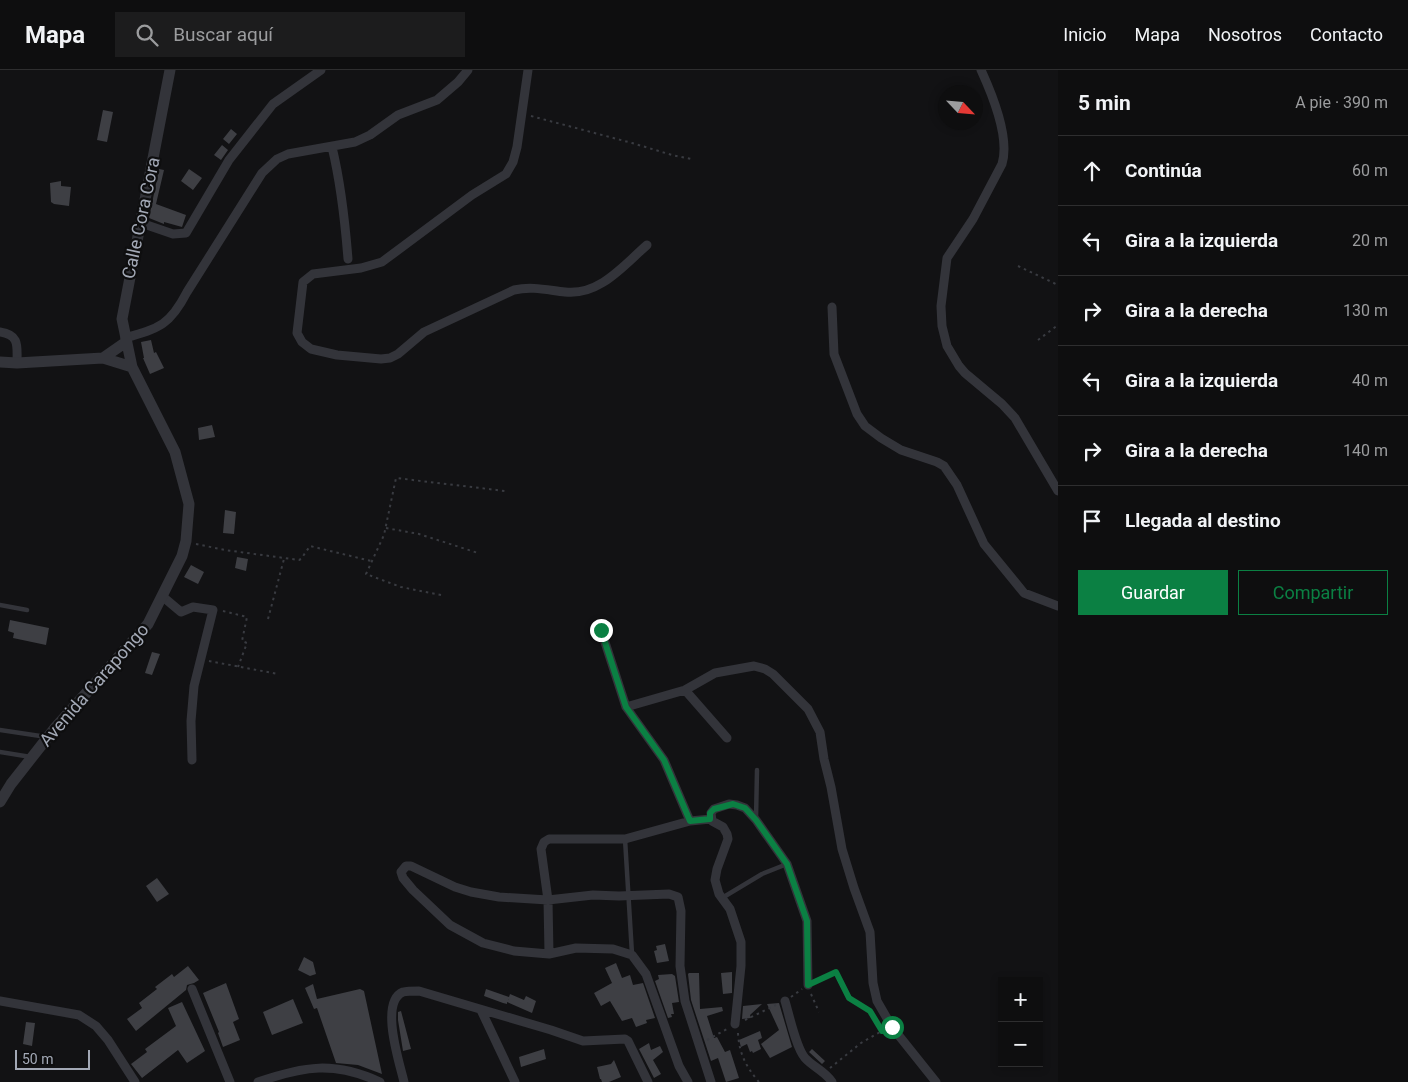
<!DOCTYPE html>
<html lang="es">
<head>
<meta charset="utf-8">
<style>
	:root { --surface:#0e0e0f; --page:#1c1c1d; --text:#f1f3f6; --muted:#9b9c9e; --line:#2e2e2f; --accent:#0b8043 }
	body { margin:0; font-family:Roboto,sans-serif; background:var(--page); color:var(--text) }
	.controls { position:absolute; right:15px; bottom:15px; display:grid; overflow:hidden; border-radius:0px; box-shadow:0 2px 8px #0003 }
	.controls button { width:45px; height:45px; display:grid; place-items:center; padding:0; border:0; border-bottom:1px solid var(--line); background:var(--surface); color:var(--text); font:25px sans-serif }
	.compass { position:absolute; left:938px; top:15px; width:45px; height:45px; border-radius:50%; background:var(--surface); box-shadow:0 2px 8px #0003; rotate:116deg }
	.scale { position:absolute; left:15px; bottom:12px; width:75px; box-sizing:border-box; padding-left:5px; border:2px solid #a3a9b6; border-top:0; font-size:14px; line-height:18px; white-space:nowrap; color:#a3a9b6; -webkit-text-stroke:4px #0e0e0f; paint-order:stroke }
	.stop { position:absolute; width:15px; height:15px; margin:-11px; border:4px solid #0b8043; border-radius:50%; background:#fff }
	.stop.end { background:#0b8043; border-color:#fff; box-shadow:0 1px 5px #0008 }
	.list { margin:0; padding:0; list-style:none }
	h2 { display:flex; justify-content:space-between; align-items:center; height:65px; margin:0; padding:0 20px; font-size:21px }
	h2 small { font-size:16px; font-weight:400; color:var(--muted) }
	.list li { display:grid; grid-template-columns:32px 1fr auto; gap:15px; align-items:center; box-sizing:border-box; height:70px; padding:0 20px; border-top:1px solid var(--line) }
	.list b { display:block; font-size:19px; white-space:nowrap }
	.list em { font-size:16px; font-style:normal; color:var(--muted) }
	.actions { display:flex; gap:10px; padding:15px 20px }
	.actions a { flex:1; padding:11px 0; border:1px solid var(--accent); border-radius:0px; text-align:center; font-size:18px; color:var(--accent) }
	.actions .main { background:var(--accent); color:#fff }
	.icon { flex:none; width:28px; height:28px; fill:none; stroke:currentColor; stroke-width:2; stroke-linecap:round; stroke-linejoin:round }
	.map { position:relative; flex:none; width:1058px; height:1012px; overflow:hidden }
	header { display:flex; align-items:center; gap:30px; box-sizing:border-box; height:70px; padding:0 25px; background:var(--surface); border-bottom:1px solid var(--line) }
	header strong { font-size:24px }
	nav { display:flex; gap:28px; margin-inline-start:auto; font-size:18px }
	.search { width:350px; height:45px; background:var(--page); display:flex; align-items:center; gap:12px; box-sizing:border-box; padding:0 18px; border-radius:0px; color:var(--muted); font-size:19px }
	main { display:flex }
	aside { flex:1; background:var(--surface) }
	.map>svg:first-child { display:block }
	.building { fill:#3e3f44 }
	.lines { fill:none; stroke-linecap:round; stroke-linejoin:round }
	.path { stroke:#393b41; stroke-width:2; stroke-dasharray:2.5 4; stroke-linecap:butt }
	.service { stroke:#33343a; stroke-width:4.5 }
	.minor { stroke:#33343a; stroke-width:9 }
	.tertiary { stroke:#33343a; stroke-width:11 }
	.route { stroke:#0b8043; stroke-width:6 }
	.labels { text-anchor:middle; stroke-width:4.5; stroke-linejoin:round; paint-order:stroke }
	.street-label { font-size:18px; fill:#a3a9b6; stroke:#0e0e0f }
</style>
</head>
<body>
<header>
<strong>Mapa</strong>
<div class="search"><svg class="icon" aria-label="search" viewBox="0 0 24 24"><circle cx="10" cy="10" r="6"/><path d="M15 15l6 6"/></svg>Buscar aquí</div>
<nav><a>Inicio</a><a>Mapa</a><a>Nosotros</a><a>Contacto</a></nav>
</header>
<main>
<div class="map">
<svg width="1058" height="1012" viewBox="0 0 1058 1012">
	<rect width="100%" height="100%" fill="#121214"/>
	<path class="building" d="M103,40l10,2 -6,30 -10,-2z
		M231,59l6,5 -8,10 -6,-5z
		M222,75l6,5 -7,10 -7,-5z
		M159,99l5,1 -8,34 30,11 -4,12 -18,-5v2l-15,-6z
		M189,99l13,9 -9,12 -12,-9z
		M61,111v5l10,1 -2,19 -15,-2 -3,-2 -1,-19z
		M151,270l3,13 2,-1 8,16 -14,6 -7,-16h1l-3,-16z
		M212,355l3,12 -16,3 -1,-12z
		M225,440l11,2 -2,22 -11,-1z
		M237,487l11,2 -2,12 -11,-3z
		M191,495l13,7 -6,12 -14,-7z
		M10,550l39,8 -3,17 -33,-7 1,-5 -6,-2z
		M152,582l8,2 -8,21 -7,-2z
		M157,808l12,16 -12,8 -11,-16z
		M665,874l4,17 -12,2 -3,-12 3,-1 -1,-4z
		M304,887l9,5 3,12 -6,2 -12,-6z
		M616,893l6,15 8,-3 3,10 10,-2 12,35 -9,2 1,3 -11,4 -4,-9 -10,3 -12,-20 -9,5 -7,-13 18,-10 -7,-15z
		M188,896l11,14 -5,3 -7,2 -1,5 -50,41 -9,-12 15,-11 -3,-5 18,-14 -2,-2 17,-13 2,3z
		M732,902v21l-9,1 -2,-21z
		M689,903h10l1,36 22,-2 1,4 -16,5 7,22 3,-1 8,15 5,-2 9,28 -13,4 -8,-24 -7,3 -20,-61 -3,-26z
		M672,904l3,2 4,26 -7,1 2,11h-3l1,3 -4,1 -13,-37 4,-2 -1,-4z
		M226,913l13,36 -6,3 7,18 -17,7 -5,-14 1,-1 -16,-39z
		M313,914l4,15 43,-10 4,2 18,83 -24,-9 -22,-2 -19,-55 -3,1 -9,-21z
		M486,919l23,8 -1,3 2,-6 14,6 2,-4 10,5 -4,12 -25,-11v2l-4,-1 -19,-7z
		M293,929l10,24 -31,12 -9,-23z
		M182,932l23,49 -18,12 -9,-13 -36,28 -11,-14 16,-12 -2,-3 31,-23 -8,-18z
		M779,933l13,44 -22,11 -9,-14 18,-14 -12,-26z
		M762,934l-12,11 1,3 -9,1 1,-13z
		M401,941l10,38 -8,2 -5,-31v-8z
		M26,952l9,1 -3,23 -9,-2z
		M760,961l2,7 -4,2 3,9 -8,4 -1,-2 -2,1 -3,-8 -6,3 -2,-7z
		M649,973l2,7 9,-4 3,6 -10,8 8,14 -7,4 -15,-29z
		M544,979l2,10 -25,8 -2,-10z
		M812,979l13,12 -3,3 -13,-12z
		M614,990l7,17 -12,5h-7l-1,-3h-1l-3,-12 14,-3z"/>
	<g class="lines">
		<path class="path" d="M531,46l101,27 40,12 19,4
			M1018,196l40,19
			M1038,270l20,-15
			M386,458l33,6 59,19
			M196,474l29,6 74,10 2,-1 9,-13 61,15
			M441,525l-40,-8 -35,-13 18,-39 12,-57 109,13
			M223,541l24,6 -5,24 5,2 -9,24
			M268,549l16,-60
			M209,591l69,13
			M818,911l18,-9 13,26 21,13 10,16
			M811,924l8,18
			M791,927l11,-8
			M745,950l31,-15
			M738,963c1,20 8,34 21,49
			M707,970l20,-11
			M830,998l31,-25 21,-12"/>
		<path class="service" d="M0,535l27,5
			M0,660l47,7
			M0,682l31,5
			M756,749l1,-49
			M625,769l7,115
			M722,828l40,-24 25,-10"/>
		<path class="minor" d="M528,0l-11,77 -4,15 -7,12 -34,21 -90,67 -21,6 -48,6 -10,8 -6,51 5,9 9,7 26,6 44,4 9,-1 8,-4 26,-22 90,-42c18,-4 33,0 51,2 34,4 58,-26 82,-47
			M981,0c11,24 29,68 21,94l-29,55 -26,39 -6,48 1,20 5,20 12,20 6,7 37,31 13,14 43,73
			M332,77c9,37 13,74 16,112
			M141,153l32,11 13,-1 43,-73 44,-56 48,-34
			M832,237l2,47 23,60 8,12 16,12 20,12 36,12 7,4 13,19 27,59 40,49 34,13
			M0,262c20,3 17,14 17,31
			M125,268c35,-10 45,-13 62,-46l75,-119 15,-14 11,-5 67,-12 15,-7 28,-20 39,-15 21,-18 10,-12
			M162,526l19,16 12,-5 20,3 -19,76 -3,35 1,39
			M601,560l25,77 38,53 26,61
			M685,620l42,48
			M626,637l59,-17 30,-17 39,-7 11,3 8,5 35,35 12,23 4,27 7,28 11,62 12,39 16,44 3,51 4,18 15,26 44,55
			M549,884l-1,-54 -7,-51 3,-7 5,-3h76l65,-18 21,-2
			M192,919l38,93
			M0,931l79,14 17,11 12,14 27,42
			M785,931c4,13 11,47 20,57 8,9 20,13 27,24
			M481,940l34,72
			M735,954l6,-58v-24l-11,-33 -11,-15 -4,-14 2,-11 11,-30 -1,-5 -4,-7 -11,-6 -1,-8 3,-4 15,-5 8,1 8,3 11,12 31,44 20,57 1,64
			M258,1012c46,-16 76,-21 122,0
			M404,1012c-4,-18 -25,-80 -1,-90 4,-1 11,-1 16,-1l132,39 32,11 42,-2 3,2 20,41
			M688,1012l-9,-16 -33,-92 -14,-19 -19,-6 -37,-1 -27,6 -35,-3 -31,-8 -33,-18 -37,-35 -10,-12 -2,-6 5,-6h5l44,21 16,5 28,5 49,3 45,-5 26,1 50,-2 9,3 3,14 -1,55 5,35 26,81"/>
		<path class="tertiary" d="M103,288l23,-16
			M0,292l17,1 86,-5 29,9
			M0,732l11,-18 44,-56 93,-104 34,-68 4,-15 3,-37 -14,-52 -43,-85 -10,-48 48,-249"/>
	</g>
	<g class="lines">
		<path class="route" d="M601,560l25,77 38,53 26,61 20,-2v-6l4,-4 19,-5 12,4 11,12 31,44 20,57 1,64 28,-13 13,26 21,13 12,20 10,-4"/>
	</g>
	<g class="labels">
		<g class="street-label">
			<text transform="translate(141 148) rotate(-78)" y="6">Calle Cora Cora</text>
			<text transform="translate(94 615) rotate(-49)" y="6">Avenida Carapongo</text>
		</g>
	</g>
</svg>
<div class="controls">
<button>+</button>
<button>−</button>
</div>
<svg class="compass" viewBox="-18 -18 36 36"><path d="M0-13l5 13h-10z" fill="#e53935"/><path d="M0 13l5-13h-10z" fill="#9b9c9e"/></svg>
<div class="scale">50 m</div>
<div class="stop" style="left:892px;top:957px"></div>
<div class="stop end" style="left:601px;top:560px"></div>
</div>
<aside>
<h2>5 min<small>A pie · 390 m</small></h2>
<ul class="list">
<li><svg class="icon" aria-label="ahead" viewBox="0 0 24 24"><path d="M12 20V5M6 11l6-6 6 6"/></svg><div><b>Continúa</b></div><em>60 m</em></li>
<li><svg class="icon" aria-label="left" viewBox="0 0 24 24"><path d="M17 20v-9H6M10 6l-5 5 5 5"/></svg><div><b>Gira a la izquierda</b></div><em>20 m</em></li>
<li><svg class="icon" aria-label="right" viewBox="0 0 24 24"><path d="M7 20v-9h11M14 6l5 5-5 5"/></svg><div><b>Gira a la derecha</b></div><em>130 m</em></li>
<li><svg class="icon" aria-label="left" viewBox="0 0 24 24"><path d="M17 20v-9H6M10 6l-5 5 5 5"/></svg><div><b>Gira a la izquierda</b></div><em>40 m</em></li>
<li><svg class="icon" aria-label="right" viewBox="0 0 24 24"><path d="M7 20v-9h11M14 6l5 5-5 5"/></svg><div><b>Gira a la derecha</b></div><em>140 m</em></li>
<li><svg class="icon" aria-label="arrive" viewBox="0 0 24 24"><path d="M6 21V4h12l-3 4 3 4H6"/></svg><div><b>Llegada al destino</b></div></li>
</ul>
<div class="actions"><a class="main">Guardar</a><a>Compartir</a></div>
</aside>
</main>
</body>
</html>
